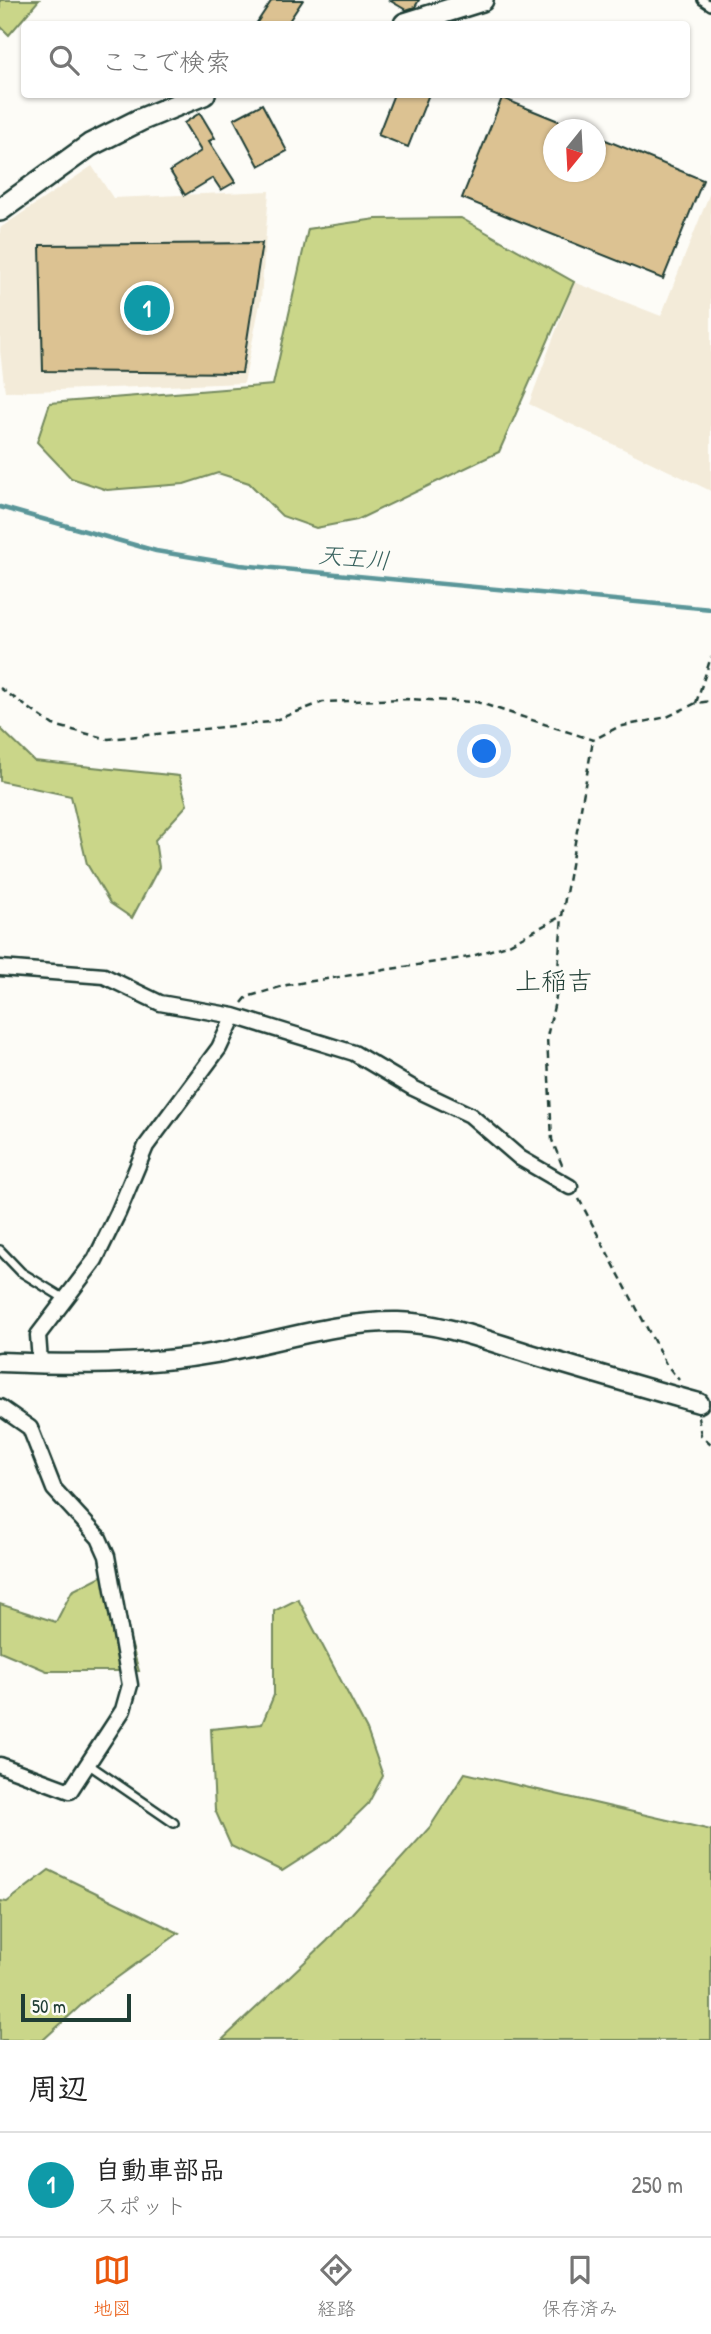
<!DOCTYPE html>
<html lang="ja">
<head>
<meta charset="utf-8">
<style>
	:root { --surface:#fff; --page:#f6f6f6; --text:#222; --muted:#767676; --line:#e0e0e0; --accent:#ea580c }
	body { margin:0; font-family:"Patrick Hand","Klee One",sans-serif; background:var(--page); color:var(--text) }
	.compass { position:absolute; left:543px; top:119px; width:63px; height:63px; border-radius:50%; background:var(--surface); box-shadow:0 2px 5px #0004; rotate:198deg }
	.scale { position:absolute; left:21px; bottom:18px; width:110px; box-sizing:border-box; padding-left:7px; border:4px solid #1f3d34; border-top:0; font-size:19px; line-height:24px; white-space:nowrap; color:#1f3d34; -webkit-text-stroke:5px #fdfcf7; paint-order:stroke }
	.you { position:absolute; left:485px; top:752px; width:24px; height:24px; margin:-18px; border:5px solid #fff; border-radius:50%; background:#1a73e8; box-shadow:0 0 0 10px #1a73e833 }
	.badge { display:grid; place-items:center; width:46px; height:46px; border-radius:50%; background:var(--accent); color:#fff; font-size:23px; font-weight:700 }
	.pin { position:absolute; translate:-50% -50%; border:4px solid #fff; box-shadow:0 2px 7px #0006 }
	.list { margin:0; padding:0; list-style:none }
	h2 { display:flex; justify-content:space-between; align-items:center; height:91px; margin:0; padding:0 28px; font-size:30px }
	h2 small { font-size:23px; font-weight:400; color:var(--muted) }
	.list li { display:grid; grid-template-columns:46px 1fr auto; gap:21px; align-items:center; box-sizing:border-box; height:105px; padding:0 28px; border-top:2px solid var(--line) }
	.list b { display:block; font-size:26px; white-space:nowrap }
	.list p { margin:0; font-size:23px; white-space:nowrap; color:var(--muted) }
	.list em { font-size:23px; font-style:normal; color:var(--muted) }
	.icon { flex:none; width:38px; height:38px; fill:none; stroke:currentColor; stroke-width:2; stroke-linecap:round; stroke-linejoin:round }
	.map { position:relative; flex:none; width:711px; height:2040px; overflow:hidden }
	.search { position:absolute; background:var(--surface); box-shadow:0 2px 5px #0004; left:21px; right:21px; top:21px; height:77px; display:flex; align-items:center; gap:18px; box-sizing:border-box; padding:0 24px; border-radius:7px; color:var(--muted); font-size:26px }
	.sheet { height:196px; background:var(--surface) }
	nav { display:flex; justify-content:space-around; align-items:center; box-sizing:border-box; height:98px; border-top:2px solid var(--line); background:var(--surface); font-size:19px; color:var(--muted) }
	nav a { display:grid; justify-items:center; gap:4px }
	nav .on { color:var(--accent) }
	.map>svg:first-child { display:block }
	.built { fill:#f3ebd9 }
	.green { fill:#cad689; stroke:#748a5e; stroke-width:2 }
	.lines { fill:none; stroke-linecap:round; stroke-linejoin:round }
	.stream { stroke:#5a9699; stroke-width:4.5 }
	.building { fill:#dcc292; stroke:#1f3d34; stroke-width:2 }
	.service-casing { stroke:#1f3d34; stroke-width:12 }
	.minor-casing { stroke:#1f3d34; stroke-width:19 }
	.tertiary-casing { stroke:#1f3d34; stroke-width:23 }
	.primary-casing { stroke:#1f3d34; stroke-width:26 }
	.path { stroke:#1f3d34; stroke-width:2.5; stroke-dasharray:7 5; stroke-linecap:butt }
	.service { stroke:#fdfcf7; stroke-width:7 }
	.minor { stroke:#fdfcf7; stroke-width:14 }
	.tertiary { stroke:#fdfcf7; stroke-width:18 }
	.primary { stroke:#fdfcf7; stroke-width:21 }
	.labels { text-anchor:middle; stroke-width:5; stroke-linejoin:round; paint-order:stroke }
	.water-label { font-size:24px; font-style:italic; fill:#38625e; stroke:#fdfcf7 }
	.quarter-label { font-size:26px; fill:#1f3d34; stroke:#fdfcf7 }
</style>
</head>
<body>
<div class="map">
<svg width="711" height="2040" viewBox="0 0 711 2040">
	<rect width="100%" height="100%" fill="#fdfcf7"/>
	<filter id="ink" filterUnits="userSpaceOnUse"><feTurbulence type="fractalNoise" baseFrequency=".0143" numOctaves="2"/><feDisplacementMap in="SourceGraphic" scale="14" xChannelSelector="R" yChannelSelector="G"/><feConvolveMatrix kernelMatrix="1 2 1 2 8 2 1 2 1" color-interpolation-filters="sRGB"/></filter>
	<g filter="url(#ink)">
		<path class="built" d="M92,166l21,32 156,-7 -8,108 -17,84 -239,9 -5,-41v-123z
			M711,190v301l-182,-87 45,-122 87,34z"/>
		<path class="green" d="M0,0h39l-30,35 -9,-9z
			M461,218l113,64 -75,170 -142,68 -41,8 -34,-12 -33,-33 -31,-10 -34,11 -77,6 -36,-12 -34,-36 13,-39 223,-18 35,-156 68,-10z
			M0,728l34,33 145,15 8,29 -32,35 4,27 -27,51 -22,-15 -23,-39 -16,-68 -71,-15z
			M111,1571l28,100h-92l-47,-20v-47l56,18 16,-31z
			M298,1599l69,131 16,46 -15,28 -36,35 -50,32 -51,-25 -16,-36 -4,-81 51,-5 12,-29v-84z
			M465,1773l246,57v210h-489l105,-99 103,-114z
			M49,1870l130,63 -90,65 -46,42h-43v-139l7,1z"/>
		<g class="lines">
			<path class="stream" d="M0,507l156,44 84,14 471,44"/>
		</g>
		<path class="building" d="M272,0h31l-16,24h-31z
			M389,0h30l-4,7 -9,3z
			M394,94h35l-21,53 -30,-12z
			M502,98l76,31 -24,1v42h42v-36l107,44 -40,99 -201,-81z
			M262,104l25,47 -28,15 -25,-47z
			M200,113l15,25 -6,3 26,41 -14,8 -8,-12 -28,17 -15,-24 31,-20 -17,-28z
			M262,243l-20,130 -199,-2 -3,-126z"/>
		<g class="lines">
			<g class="service-casing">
				<path id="service" d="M702,0l9,6
					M0,1250l21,22 44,27
					M88,1764l86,59"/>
			</g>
			<g class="minor-casing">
				<path id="minor" d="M0,968l104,8 56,27 74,13 120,37 59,35 57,27 50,43 50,29
					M40,1362l-2,-27 57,-75 23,-47 28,-67 73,-98 15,-32
					M0,1407l30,21 24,61 45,49 8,18 23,129 -7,25 -53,81 -70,-26"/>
			</g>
			<g class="tertiary-casing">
				<path id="tertiary" d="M0,1362c72,3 145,4 216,-9 60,-11 121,-32 182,-31 44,1 87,18 129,31 57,17 114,34 172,50"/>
			</g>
			<g class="primary-casing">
				<path id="primary" d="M405,24l77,-24
					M0,210l90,-65 50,-25 64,-26"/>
			</g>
			<path class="path" d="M0,688l53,37 55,14 162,-17 53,-20 83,-3 71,3 116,38 25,-13 49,-10 29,-14 15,-2
				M696,703l15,-46
				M242,1003l5,-6 40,-12 182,-28 38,-12 55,-29
				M562,1165l-10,-25 -5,-103 9,-40 6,-81 31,-176
				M579,1199l87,165 13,16
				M698,1417l3,18 10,9"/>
			<use href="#service" class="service"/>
			<use href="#minor" class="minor"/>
			<use href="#tertiary" class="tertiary"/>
			<use href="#primary" class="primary"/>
		</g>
	</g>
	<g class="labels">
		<g class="water-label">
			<text transform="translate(354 558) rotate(5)" y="8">天王川</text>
		</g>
		<g class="quarter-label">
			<text x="554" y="990">上稲吉</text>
		</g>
	</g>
</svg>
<svg class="compass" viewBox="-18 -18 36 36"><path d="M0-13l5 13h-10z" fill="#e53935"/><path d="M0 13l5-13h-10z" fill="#767676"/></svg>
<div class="scale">50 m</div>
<div class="you"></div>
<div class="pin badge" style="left:147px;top:308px;background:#0f9aa8">1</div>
<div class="search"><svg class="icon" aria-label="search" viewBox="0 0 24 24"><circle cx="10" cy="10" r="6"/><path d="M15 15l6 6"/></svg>ここで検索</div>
</div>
<section class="sheet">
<h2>周辺<small></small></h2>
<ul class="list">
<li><span class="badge" style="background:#0f9aa8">1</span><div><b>自動車部品</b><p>スポット</p></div><em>250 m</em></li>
</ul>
</section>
<nav>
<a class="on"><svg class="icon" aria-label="map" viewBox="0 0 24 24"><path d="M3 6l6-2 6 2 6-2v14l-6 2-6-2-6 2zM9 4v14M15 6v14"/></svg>地図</a>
<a><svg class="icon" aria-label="directions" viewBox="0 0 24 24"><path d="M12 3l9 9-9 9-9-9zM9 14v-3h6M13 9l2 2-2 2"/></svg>経路</a>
<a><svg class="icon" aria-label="saved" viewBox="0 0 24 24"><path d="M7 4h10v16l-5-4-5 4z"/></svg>保存済み</a>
</nav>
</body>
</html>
